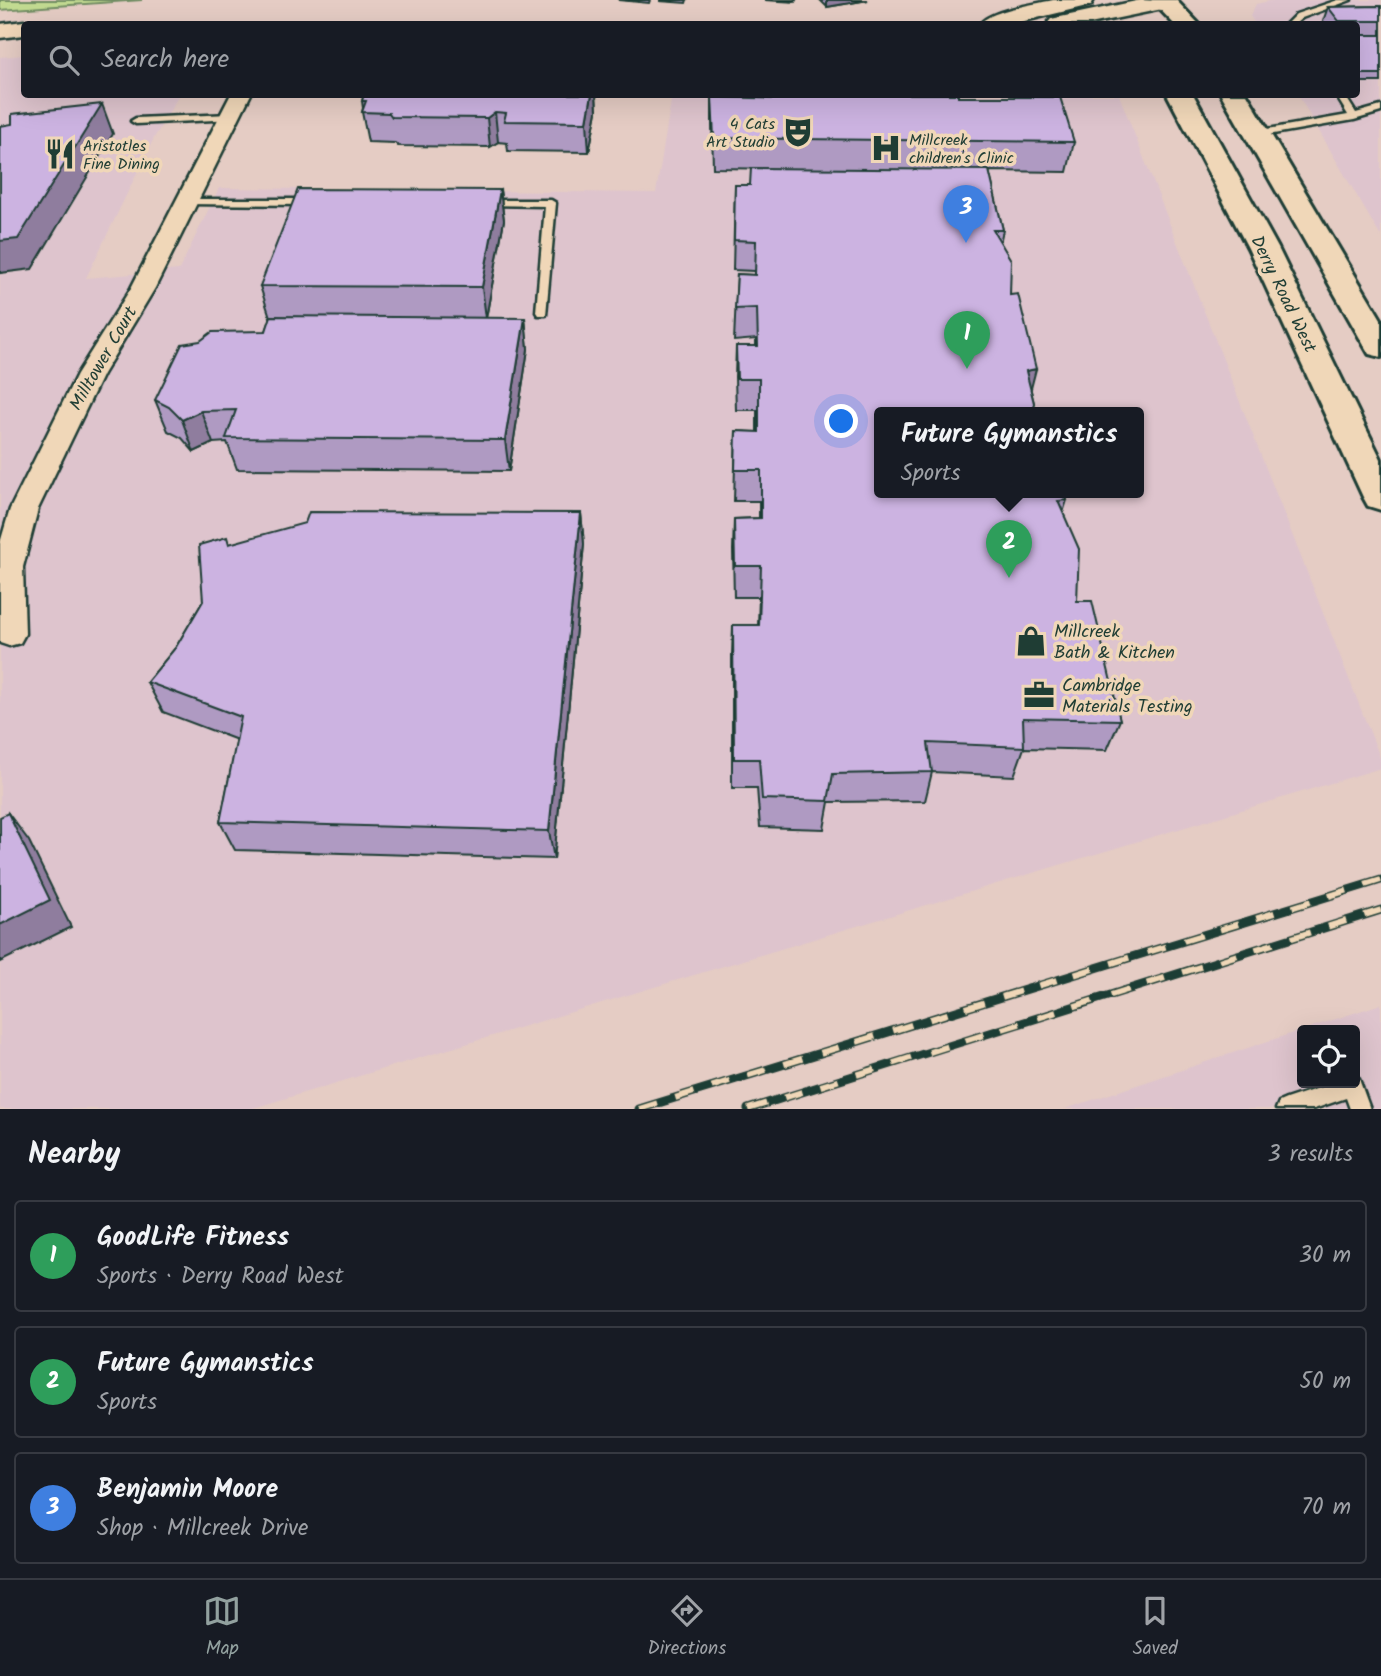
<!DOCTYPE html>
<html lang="en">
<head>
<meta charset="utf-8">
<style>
	:root { --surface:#171b24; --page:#20242c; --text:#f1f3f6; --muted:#9ea1a6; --line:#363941; --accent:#92a19f }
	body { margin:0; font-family:Kalam,sans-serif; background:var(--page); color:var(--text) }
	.controls { position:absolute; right:21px; bottom:21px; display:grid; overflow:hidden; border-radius:7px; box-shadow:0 7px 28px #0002 }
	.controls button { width:63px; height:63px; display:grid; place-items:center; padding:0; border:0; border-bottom:2px solid var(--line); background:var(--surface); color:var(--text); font:35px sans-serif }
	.you { position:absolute; left:842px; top:422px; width:24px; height:24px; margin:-18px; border:5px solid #fff; border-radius:50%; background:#1a73e8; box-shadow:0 0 0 10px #1a73e833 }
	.badge { display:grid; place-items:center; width:46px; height:46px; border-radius:50%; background:var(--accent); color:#fff; font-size:23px; font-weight:700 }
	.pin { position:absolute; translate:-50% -58px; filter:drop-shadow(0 2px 4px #0008) }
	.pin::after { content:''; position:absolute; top:37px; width:24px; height:21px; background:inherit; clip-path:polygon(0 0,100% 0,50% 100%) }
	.popup { position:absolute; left:874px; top:407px; width:270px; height:91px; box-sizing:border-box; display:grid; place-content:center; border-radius:7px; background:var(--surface); filter:drop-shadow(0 2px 5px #0005); font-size:23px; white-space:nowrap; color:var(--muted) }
	.popup b { font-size:26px; color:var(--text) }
	.popup::after { content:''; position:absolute; left:50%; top:100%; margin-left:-14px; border:14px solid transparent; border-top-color:var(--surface) }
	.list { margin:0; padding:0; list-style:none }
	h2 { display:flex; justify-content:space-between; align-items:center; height:91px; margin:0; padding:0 28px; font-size:30px }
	h2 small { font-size:23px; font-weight:400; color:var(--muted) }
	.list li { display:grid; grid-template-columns:46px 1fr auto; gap:21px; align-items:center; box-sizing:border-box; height:112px; margin:0 14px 14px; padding:0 14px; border:2px solid var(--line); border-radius:7px }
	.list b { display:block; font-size:26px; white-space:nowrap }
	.list p { margin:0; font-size:23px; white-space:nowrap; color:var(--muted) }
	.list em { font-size:23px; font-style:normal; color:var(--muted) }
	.icon { flex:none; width:38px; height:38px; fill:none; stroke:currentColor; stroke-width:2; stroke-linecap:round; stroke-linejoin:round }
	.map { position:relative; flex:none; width:1381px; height:1109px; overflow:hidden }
	.search { position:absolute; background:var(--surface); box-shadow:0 7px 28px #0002; left:21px; right:21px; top:21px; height:77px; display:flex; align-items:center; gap:18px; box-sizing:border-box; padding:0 24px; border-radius:7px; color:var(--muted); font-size:26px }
	.sheet { height:469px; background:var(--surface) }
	nav { display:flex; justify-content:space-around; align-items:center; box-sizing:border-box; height:98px; border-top:2px solid var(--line); background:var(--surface); font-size:19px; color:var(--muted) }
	nav a { display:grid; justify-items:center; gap:4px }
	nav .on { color:var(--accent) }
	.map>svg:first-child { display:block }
	.built { fill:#dec4cd; fill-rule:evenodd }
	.green { fill:#c2da91; stroke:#708c62; stroke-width:2 }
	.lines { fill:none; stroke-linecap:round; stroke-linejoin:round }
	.service-casing { stroke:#1f3d34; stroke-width:5 }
	.minor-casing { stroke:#1f3d34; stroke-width:5 }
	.tertiary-casing { stroke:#1f3d34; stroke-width:5 }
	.secondary-casing { stroke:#1f3d34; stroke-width:6 }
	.service { fill:#f0d7b8; fill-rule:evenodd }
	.minor { fill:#f0d7b8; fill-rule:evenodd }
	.tertiary { fill:#f0d7b8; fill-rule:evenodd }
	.secondary { fill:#f0d7b8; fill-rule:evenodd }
	.rail-casing { stroke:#1f3d34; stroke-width:9 }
	.rail { stroke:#f0d7b8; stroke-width:6; stroke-dasharray:19; stroke-linecap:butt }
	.wall { fill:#af9ac2; stroke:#1f3d34; stroke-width:2 }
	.shaded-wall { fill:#8f7d9e; stroke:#1f3d34; stroke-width:2 }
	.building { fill:#ccb3e1; stroke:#1f3d34; stroke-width:2 }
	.labels { text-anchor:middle; stroke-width:7; stroke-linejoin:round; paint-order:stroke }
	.far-poi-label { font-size:16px; fill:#1f3d34; stroke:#f0d7b8; text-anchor:start }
	.street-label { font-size:18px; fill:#1f3d34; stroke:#f0d7b8 }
	.poi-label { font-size:18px; fill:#1f3d34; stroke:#f0d7b8; text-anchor:start }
</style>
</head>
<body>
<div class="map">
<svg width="1381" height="1109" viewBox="0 0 1381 1109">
	<rect width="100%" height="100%" fill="#e5ccc4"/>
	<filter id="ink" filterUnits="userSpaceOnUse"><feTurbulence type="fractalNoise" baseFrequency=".0143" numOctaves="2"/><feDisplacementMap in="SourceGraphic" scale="14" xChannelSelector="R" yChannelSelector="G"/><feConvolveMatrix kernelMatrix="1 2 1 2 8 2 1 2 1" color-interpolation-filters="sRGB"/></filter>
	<g filter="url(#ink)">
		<path class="built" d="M1274,0h107v237l-83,-142 58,-1v-70h-101l-5,-8 6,-12z
			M24,55v39l155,1 -25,43 -68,140 93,-8 40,-82 437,5 16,-98h447l262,665v8l-1131,341h-250v-1052zM880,412h258v80h-258z
			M1381,1004v105h-316l237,-79v53h53v-53h-52z"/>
		<path class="green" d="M0,0h142l-142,10z"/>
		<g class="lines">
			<g class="service-casing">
				<path id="service" d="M1338,0h13l-49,18 -7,6h-9l10,-10z
					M1335,94h9l12,19 25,-7v6l-27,8 -98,17 -5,-3 5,-3 92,-16z
					M231,114l5,3 -2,2 -98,5 -5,-3 5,-3z
					M188,199h121l5,3 -5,3 -125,-1v-4z
					M483,200h68l5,3 -10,112h-8l-2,-3 9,-106 -66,-1 -1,-2z
					M1355,1078l4,1 11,30h-20l-4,-11 -32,11h-38l3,-7 7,-3 48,-16h21z"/>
			</g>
			<g class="minor-casing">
				<path id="minor" d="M231,94h20l-96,194 -52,86 -65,135 -15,58 2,67 -5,9 -11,3 -9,-3v-100l10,-34 67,-135 54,-86z"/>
			</g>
			<g class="tertiary-casing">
				<path id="tertiary" d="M1053,0h41l-3,5 -79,19h-32c10,-14 56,-20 73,-24z
					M1141,0l34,2 -3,5 -82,17h-43l4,-5z
					M24,21l9,3h-9v11l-24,3v-14z"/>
			</g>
			<g class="secondary-casing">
				<path id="secondary" d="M1151,0h25l23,24h-25z
					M1167,94h26l85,154 103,211v51l-13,-4 -5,-9 -115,-249z
					M1221,94h26l134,225v38l-12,-3 -4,-7z"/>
			</g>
			<use href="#service" class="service"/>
			<use href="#minor" class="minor"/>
			<use href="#tertiary" class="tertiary"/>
			<use href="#secondary" class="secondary"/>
			<g class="rail-casing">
				<path id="rail" d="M639,1109l742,-229
					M748,1109l633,-199"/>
			</g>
			<use href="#rail" class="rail"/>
		</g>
		<path class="wall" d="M618,0h32l-1,3z
			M660,0h27l-1,3 -26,-2z
			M764,0h32l-1,2z
			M820,0h48l-41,7z
			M1381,6v76h-25v-58h-34l6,-17z
			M364,94h232l1,17 -8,41 -81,-1 -1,-8 -9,-1 -8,5 -92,-1 -3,-3 -27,-1 -6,-30 1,-4 -1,-7z
			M786,96l172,1 116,45 -7,30 -78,-1 14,59 -3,13 10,52 21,96 4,16 32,93 -4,13 14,88 43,119 -13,30 -83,-2 -10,28 -82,-4 -7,29 -96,1 -5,27 -64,-2 -3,-39h-25v-133l1,-30h25l1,-28h-25l-1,-47 1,-31 25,-1v-17h-25l2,-70 21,1v-22h-21l-1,-33 1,-31h20v-7l-22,2 3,-67 17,1v-4l-21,-1 2,-85h15l41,-16 -78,-1 -1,-42v-29l74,2z
			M500,190l4,30 -18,98h39l3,31 -19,122 -272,-2 -10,-27 -14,1 -19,9 -12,-14 -14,-7 -13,-31 111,-69 5,-14h-1l-10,-31z
			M581,513l3,31 -30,315 -319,-9 -15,-28 17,-82 -74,-28 -16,-30 29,-35 27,-46 27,-57z"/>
		<path class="shaded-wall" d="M827,0h41l-41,7z
			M592,94h4l1,17 -8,41 -2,-30z
			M102,104l11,30 -81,135 -32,4v-32z
			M495,112l3,30 -8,5 -3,-29z
			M500,190l4,30 -18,98 -4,-31z
			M525,318l3,31 -19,122 -4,-31z
			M1036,369l-8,31 -2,-29z
			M201,411l12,32 -19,9 -12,-32z
			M581,513l3,31 -30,315 -5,-28z
			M8,813l21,28 42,86 -71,35v-37z"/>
		<path class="building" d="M1381,6v15h-42l-11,-14z
			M1356,35h25v39h-25z
			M364,94h228l-5,28 -83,-1 2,-8 -11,-1 -8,6 -95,-1 -3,-4 -27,-1 4,-11h-4z
			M838,94h120v3h102l14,45 -360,-4 -2,-41 74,2v-3z
			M102,104l-84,135 -18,2v-115l12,-2v-10z
			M751,168l238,2 14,60h-10l18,30 -1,35 8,-1 18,75 -10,2 9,36 9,1 1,4h-166v80h186l2,8 -9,1 21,48 -2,52h15l28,119 -97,-2 1,29 -96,-4 4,29 -99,2 -5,27 -66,-2 -3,-40h-25l-1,-134h26l2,-59h-26l-1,-47 27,-1v-48h-26l1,-39 23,1v-53h-22l-1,-33h22l-1,-38 -22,1 2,-35 18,1 1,-34 -22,-1 1,-55h15z
			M298,189l202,1 -18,97 -222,-1z
			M271,316l254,2 -20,122 -279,-2 10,-28 -35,1 -19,9 -13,-13 -14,-7 27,-56 18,-3 12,-9 54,-1z
			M309,512l272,1 -32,318 -329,-9 21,-105 -94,-35 29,-35 27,-46 -4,-56 28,-8 2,7 76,-21z
			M8,813l42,87 -50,25v-108z"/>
	</g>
	<defs>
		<g id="theatre-bare" transform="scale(2.415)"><path d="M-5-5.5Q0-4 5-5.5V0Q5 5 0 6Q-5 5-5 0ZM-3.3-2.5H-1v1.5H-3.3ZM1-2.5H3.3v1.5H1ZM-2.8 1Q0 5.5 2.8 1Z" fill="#1f3d34" stroke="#f0d7b8" stroke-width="2.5" paint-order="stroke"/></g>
		<g id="hospital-bare" transform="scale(2.415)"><path d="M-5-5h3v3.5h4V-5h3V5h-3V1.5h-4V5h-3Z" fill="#1f3d34" stroke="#f0d7b8" stroke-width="2.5" paint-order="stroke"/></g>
		<g id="restaurant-bare" transform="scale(2.415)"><path d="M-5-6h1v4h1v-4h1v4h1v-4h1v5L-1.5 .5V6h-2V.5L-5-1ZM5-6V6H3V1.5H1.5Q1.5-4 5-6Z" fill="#1f3d34" stroke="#f0d7b8" stroke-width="2.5" paint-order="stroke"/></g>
		<g id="shop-bare" transform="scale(2.415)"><path d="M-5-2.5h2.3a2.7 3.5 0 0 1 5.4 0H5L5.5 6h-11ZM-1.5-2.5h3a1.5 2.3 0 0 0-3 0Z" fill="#1f3d34" stroke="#f0d7b8" stroke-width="2.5" paint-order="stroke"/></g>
		<g id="office-bare" transform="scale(2.415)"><path d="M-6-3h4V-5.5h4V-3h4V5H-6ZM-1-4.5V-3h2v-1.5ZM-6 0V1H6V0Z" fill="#1f3d34" stroke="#f0d7b8" stroke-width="2.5" paint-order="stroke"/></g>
	</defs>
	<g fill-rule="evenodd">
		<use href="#theatre-bare" x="798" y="132"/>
		<use href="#hospital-bare" x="886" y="148"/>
		<use href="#restaurant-bare" x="60" y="154"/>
		<use href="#shop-bare" x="1031" y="641"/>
		<use href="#office-bare" x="1039" y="695"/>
	</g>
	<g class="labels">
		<g class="far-poi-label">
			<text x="775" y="129" text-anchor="end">4 Cats<tspan x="775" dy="18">Art Studio</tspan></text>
			<text x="909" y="145">Millcreek<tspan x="909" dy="18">children's Clinic</tspan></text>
			<text x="83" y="151">Aristotles<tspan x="83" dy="18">Fine Dining</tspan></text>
		</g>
		<g class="street-label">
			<text transform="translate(1284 294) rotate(64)" y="6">Derry Road West</text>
			<text transform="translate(103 358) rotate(-60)" y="6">Milltower Court</text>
		</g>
		<g class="poi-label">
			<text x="1054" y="637">Millcreek<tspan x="1054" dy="21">Bath &amp; Kitchen</tspan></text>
			<text x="1062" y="691">Cambridge<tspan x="1062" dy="21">Materials Testing</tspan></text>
		</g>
	</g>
</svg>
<div class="controls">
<button><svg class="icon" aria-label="locate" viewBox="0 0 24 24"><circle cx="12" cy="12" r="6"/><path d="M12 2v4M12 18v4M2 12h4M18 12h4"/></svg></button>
</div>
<div class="you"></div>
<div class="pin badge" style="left:967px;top:369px;background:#2e9e5b">1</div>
<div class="pin badge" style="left:1009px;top:578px;background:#2e9e5b">2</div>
<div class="popup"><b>Future Gymanstics</b>Sports</div>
<div class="pin badge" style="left:966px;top:243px;background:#3f7fe0">3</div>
<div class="search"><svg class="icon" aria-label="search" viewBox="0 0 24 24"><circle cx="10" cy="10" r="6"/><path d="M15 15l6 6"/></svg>Search here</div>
</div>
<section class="sheet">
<h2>Nearby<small>3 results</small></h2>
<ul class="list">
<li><span class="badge" style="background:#2e9e5b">1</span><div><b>GoodLife Fitness</b><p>Sports · Derry Road West</p></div><em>30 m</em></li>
<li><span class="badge" style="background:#2e9e5b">2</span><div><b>Future Gymanstics</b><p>Sports</p></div><em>50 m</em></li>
<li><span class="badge" style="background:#3f7fe0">3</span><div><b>Benjamin Moore</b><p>Shop · Millcreek Drive</p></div><em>70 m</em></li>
</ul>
</section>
<nav>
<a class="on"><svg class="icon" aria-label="map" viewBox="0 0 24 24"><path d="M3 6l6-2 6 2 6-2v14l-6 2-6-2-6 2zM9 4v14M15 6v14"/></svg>Map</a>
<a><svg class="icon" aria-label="directions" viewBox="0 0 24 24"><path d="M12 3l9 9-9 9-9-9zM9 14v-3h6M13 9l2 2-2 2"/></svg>Directions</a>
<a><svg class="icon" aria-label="saved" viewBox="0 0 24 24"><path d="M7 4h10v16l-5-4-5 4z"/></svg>Saved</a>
</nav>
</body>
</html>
